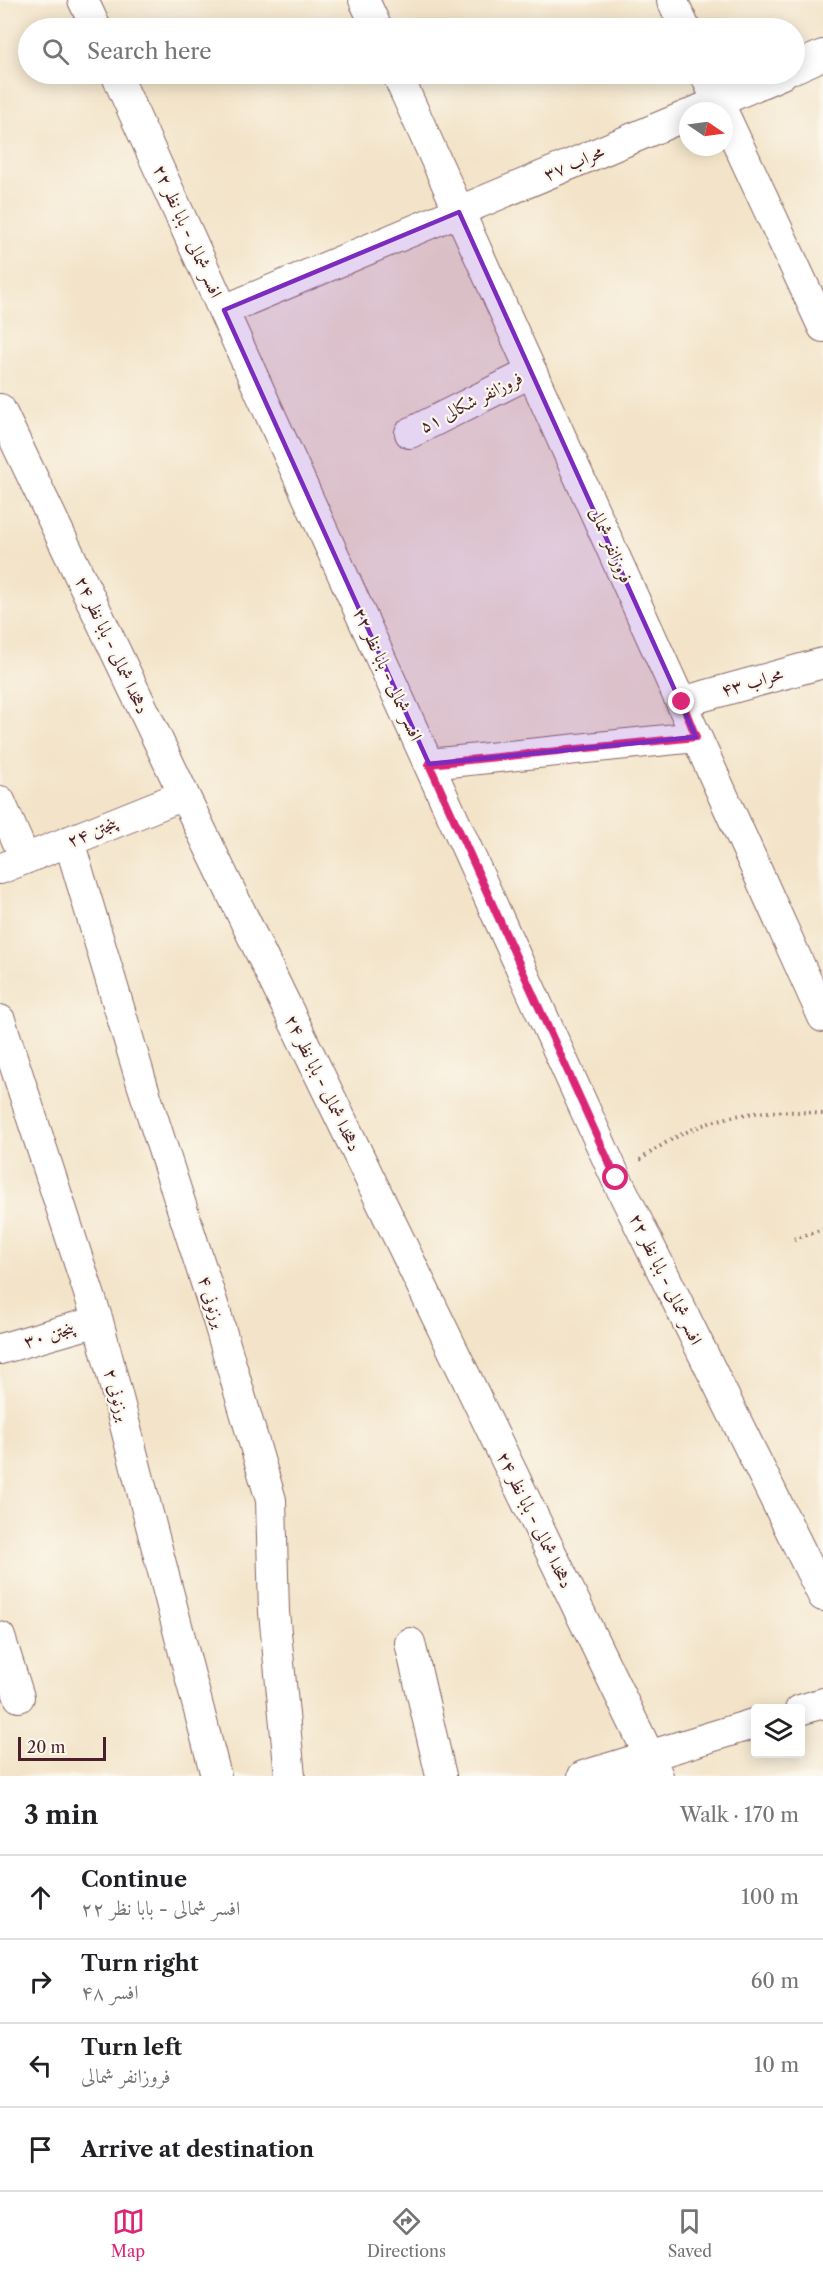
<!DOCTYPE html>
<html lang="en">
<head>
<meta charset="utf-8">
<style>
	:root { --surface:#fff; --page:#f2f2f2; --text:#202124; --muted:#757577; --line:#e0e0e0; --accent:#db2777 }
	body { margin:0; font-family:"Libre Caslon Text",Amiri,serif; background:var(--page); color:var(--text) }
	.controls { position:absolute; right:18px; bottom:18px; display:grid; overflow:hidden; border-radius:6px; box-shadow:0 3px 15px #0003 }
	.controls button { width:54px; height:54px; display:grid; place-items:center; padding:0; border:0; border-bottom:2px solid var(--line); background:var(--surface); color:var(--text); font:30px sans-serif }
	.compass { position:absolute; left:679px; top:102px; width:54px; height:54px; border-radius:50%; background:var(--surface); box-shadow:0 3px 15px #0003; rotate:103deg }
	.scale { position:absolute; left:18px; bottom:15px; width:88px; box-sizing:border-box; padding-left:6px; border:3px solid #4a1f2b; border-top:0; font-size:16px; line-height:21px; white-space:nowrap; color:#4a1f2b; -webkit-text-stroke:4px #fbf7ec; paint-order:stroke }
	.stop { position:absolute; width:18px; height:18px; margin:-14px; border:4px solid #db2777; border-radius:50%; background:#fff }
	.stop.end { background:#db2777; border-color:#fff; box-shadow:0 2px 6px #0008 }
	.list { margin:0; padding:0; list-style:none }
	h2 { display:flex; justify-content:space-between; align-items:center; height:78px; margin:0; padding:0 24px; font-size:26px }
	h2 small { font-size:20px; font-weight:400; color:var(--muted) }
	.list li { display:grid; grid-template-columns:39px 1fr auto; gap:18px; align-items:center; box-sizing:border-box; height:84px; padding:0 24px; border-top:2px solid var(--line) }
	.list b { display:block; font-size:22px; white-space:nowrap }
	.list p { margin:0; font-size:20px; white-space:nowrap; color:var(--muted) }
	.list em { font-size:20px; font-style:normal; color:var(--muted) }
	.icon { flex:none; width:33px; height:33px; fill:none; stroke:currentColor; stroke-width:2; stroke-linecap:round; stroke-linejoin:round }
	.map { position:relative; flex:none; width:823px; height:1776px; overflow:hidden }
	.search { position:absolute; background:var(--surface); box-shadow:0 3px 15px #0003; left:18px; right:18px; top:18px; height:66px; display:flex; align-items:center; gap:15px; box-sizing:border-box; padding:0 21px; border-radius:33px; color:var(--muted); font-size:22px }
	.sheet { height:414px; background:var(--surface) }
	nav { display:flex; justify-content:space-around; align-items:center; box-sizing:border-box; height:84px; border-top:2px solid var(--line); background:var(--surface); font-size:16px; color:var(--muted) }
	nav a { display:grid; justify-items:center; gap:3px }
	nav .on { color:var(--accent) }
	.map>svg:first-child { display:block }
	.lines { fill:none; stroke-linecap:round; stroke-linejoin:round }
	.minor-casing { stroke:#856462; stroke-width:32 }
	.path { stroke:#856462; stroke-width:4; stroke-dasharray:1.5 4.5; stroke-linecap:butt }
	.minor { stroke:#fff; stroke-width:30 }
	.route { stroke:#db2777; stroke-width:8 }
	.marked { fill:#7b2cbf; fill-opacity:0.2; stroke:#7b2cbf; stroke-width:4.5; stroke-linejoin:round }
	.labels { text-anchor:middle; stroke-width:4.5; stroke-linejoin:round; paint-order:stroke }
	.street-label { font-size:18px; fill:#4a1f2b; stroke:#fbf7ec }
</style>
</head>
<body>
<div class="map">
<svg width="823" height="1776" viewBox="0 0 823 1776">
	<rect width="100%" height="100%" fill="#fbf7ec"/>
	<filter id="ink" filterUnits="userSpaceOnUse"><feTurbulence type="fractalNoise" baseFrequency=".0167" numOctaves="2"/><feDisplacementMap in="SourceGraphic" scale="12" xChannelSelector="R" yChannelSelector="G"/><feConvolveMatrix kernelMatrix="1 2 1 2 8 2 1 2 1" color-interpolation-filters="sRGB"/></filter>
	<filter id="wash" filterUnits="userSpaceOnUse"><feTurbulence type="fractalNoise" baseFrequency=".008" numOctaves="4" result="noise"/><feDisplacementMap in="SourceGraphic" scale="24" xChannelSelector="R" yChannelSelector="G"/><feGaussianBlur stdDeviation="1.35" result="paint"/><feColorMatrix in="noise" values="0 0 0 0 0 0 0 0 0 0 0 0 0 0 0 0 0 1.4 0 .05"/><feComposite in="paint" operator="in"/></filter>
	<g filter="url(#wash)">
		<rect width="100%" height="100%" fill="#f3e4c9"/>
	</g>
	<g filter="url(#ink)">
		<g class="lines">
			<g class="minor-casing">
				<path id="minor" d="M83,0l13,28
					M364,0l13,28
					M672,0l13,28
					M794,68l29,-13
					M116,74l500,1104 207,418
					M397,74l426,943
					M705,74l17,37
					M697,111l85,-37
					M724,114l99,213
					M224,310l464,-195
					M0,409l184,386 465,960 9,21
					M410,433l122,-61
					M682,702l141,-39
					M429,764l267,-27
					M0,801l25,58
					M69,841l73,243 75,233 54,183 3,112 16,164
					M0,869l184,-74
					M0,1020l98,301 118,455
					M0,1349l98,-28
					M0,1637l19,60
					M410,1643l31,133
					M800,1710l23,-7
					M583,1776l173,-53"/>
			</g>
			<path class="path" d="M640,1160c58,-43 113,-54 183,-46
				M794,1239l29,-10"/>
			<use href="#minor" class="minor"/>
		</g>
	</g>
	<g class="lines" filter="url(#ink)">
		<path class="route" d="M616,1178l-187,-414 267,-27 -14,-35"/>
	</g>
	<path class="marked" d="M459,212l237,525 -267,27 -205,-454z"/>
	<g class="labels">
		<g class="street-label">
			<text transform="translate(574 163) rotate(-23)" y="6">محراب ۳۷</text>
			<text transform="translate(188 231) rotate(66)" y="6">افسر شمالی - بابا نظر ۲۲</text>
			<text transform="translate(471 402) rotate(-27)" y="6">فروزانفر شکالی ۵۱</text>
			<text transform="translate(611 545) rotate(66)" y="6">فروزانفر شمالی</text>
			<text transform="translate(112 645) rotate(65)" y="6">دهخدا شمالی - بابا نظر ۲۴</text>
			<text transform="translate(388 674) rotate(66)" y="6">افسر شمالی - بابا نظر ۲۲</text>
			<text transform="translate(752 682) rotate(-16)" y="6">محراب ۴۳</text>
			<text transform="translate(92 832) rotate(-22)" y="6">پنجتن ۲۴</text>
			<text transform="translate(323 1083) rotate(64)" y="6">دهخدا شمالی - بابا نظر ۲۴</text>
			<text transform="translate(666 1279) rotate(64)" y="6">افسر شمالی - بابا نظر ۲۲</text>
			<text transform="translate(212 1302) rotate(73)" y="6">برزنونی ۴</text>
			<text transform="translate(49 1335) rotate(-16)" y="6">پنجتن ۳۰</text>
			<text transform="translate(117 1395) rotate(75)" y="6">برزنونی ۲</text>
			<text transform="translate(535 1520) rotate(64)" y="6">دهخدا شمالی - بابا نظر ۲۴</text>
		</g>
	</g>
</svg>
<div class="controls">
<button><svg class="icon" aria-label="layers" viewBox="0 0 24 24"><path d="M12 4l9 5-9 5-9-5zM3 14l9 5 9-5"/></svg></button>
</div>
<svg class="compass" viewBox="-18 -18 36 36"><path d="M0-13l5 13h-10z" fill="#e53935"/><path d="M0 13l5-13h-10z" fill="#757577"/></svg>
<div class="scale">20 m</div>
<div class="stop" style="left:616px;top:1178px"></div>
<div class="stop end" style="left:682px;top:702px"></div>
<div class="search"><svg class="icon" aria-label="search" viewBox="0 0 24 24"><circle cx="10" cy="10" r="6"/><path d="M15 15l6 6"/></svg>Search here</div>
</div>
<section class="sheet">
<h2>3 min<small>Walk · 170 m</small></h2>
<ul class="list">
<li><svg class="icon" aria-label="ahead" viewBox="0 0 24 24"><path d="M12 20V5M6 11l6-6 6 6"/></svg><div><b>Continue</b><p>افسر شمالی - بابا نظر ۲۲</p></div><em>100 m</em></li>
<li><svg class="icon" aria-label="right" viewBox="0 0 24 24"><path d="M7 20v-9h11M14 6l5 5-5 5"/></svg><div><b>Turn right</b><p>افسر ۴۸</p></div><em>60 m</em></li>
<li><svg class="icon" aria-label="left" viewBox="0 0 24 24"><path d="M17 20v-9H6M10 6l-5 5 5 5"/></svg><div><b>Turn left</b><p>فروزانفر شمالی</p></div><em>10 m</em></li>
<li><svg class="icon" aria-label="arrive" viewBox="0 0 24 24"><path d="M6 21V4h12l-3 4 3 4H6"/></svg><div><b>Arrive at destination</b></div></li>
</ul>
</section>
<nav>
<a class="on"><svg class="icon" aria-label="map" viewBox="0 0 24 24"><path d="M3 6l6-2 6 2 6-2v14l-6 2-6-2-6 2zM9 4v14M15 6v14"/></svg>Map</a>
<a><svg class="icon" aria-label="directions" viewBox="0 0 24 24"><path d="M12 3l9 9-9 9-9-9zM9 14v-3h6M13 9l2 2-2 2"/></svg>Directions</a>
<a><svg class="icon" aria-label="saved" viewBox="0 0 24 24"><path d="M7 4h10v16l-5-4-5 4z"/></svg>Saved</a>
</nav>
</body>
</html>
